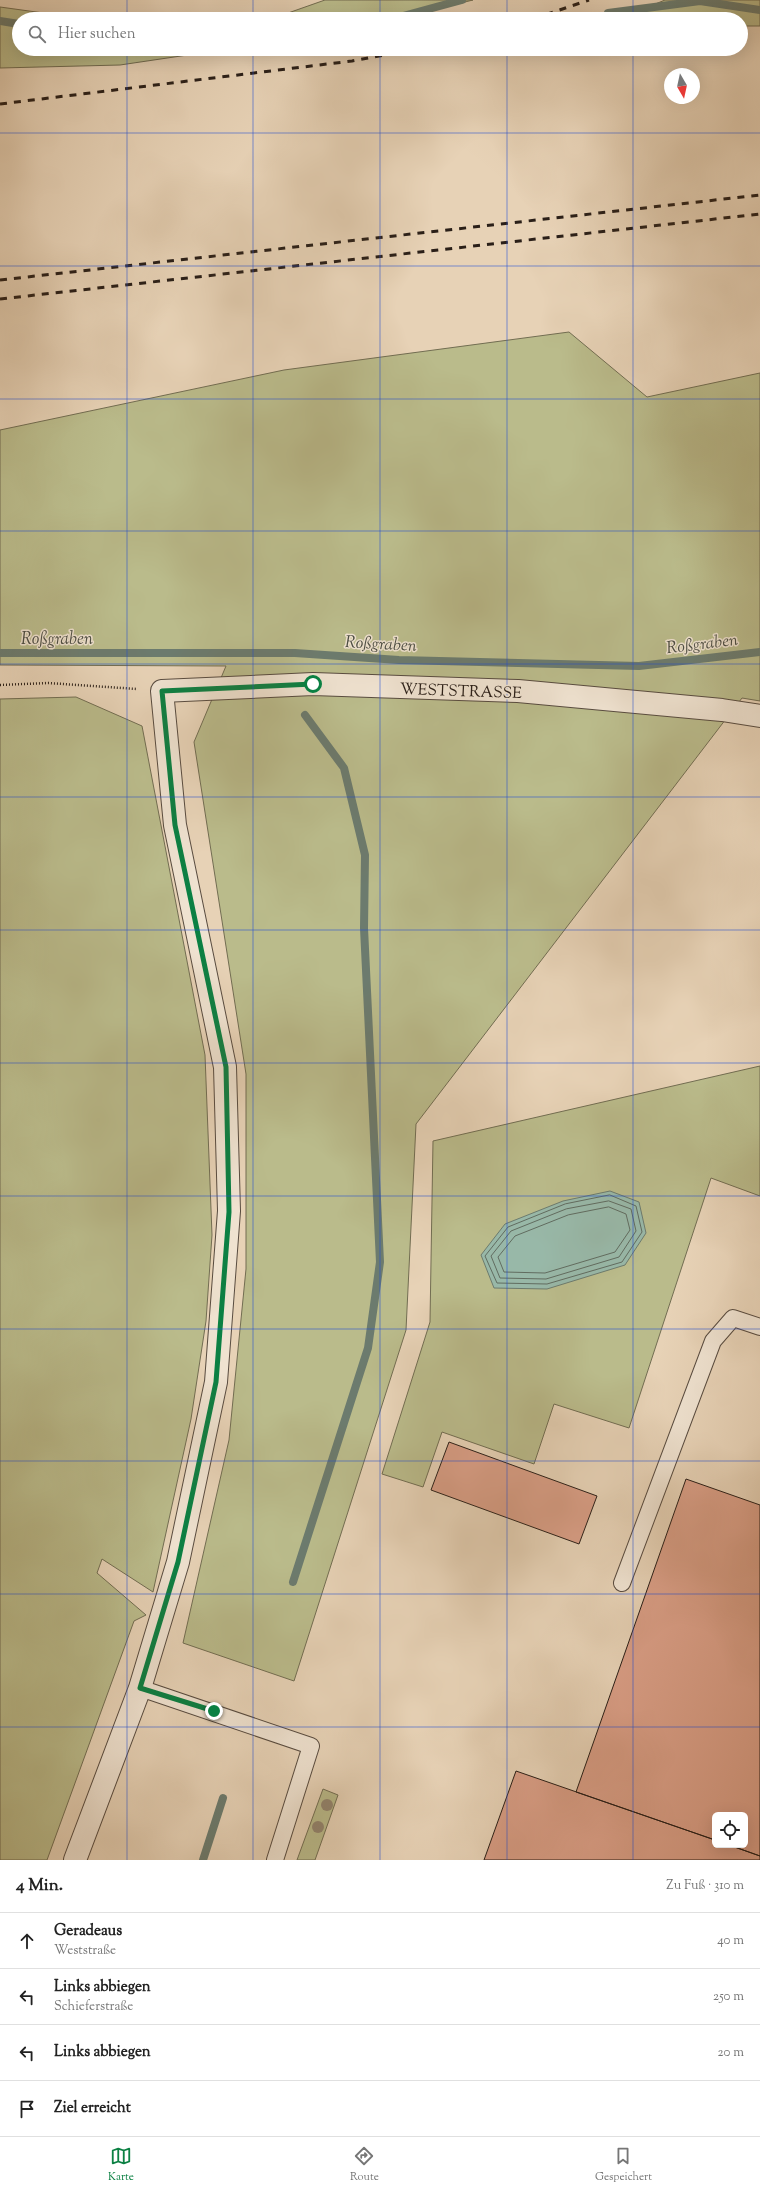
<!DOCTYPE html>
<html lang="de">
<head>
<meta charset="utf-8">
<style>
	:root { --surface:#fff; --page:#f6f6f6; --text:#222; --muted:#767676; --line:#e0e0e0; --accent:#0b8043 }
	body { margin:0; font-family:"Sorts Mill Goudy",serif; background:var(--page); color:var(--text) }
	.controls { position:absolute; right:12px; bottom:12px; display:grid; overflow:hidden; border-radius:6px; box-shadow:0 4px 16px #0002 }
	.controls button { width:36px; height:36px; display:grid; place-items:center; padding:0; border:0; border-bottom:1px solid var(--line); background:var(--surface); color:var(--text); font:20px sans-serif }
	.compass { position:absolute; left:664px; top:68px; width:36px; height:36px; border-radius:50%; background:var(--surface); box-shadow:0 4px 16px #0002; rotate:171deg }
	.stop { position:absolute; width:12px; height:12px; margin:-9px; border:3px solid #0b8043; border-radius:50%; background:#fff }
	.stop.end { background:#0b8043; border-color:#fff; box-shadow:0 1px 4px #0008 }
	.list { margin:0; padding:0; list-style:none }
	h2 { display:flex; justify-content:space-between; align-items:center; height:52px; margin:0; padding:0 16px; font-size:17px }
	h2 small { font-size:13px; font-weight:400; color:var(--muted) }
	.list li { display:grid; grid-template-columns:26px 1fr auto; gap:12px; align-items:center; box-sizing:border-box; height:56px; padding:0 16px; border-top:1px solid var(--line) }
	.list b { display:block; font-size:15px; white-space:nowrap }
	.list p { margin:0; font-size:13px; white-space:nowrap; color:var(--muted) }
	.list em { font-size:13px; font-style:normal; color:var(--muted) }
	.icon { flex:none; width:22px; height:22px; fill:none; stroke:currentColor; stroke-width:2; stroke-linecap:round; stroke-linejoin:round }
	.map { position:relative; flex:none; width:760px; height:1860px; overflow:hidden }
	.search { position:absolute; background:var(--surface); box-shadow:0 4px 16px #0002; left:12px; right:12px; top:12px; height:44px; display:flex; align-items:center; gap:10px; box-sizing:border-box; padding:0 14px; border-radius:22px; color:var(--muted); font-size:15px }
	.sheet { height:276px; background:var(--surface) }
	nav { display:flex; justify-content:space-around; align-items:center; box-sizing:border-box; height:56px; border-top:1px solid var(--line); background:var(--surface); font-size:11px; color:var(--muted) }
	nav a { display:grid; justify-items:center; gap:2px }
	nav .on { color:var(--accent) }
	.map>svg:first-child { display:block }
	.green { fill:#babb8b; stroke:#726d52 }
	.water { fill:#98b8a8; stroke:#6c7b6e }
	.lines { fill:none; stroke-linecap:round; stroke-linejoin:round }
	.shore { stroke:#616c60; stroke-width:1 }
	.stream { stroke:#6c7b6e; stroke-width:8 }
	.building { fill:#d99e86; stroke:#2a1f18 }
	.lane-casing { stroke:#594c40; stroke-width:18 }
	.street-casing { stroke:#594c40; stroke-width:24 }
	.path { stroke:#2a1f18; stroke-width:2.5; stroke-dasharray:1 2; stroke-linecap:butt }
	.lane { stroke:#efe2d0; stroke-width:16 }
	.street { stroke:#efe2d0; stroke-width:22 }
	.rail { stroke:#2a1f18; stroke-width:3; stroke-dasharray:7 7; stroke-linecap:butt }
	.tree { fill:#93856f }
	.route { stroke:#0b8043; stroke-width:5 }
	.grid { fill:none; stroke:#1d4ed8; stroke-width:1; stroke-opacity:0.55 }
	.labels { text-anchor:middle; stroke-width:3; stroke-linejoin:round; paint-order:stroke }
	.street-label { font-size:16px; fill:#2a1f18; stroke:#efe2d0 }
	.water-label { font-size:17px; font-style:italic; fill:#4b4d43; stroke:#efe2d0 }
</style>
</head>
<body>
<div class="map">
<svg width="760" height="1860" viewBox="0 0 760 1860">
	<rect width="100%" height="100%" fill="#e7d2b6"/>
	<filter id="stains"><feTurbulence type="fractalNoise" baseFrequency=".005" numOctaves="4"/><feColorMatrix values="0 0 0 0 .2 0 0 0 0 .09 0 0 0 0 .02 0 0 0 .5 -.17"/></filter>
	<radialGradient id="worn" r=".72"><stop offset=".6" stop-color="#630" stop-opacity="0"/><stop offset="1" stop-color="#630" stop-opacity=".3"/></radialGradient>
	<path class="green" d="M325,0h148l-77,19h-125z
		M665,0h95v26h-19v-7h-122z
		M0,7l87,12h-68v30h209l-108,16 -120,3z
		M569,332l78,65 113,-24v328l-18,-3 -326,426 -10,206 -112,351 -111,-38 46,-203 17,-171v-195l-52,-332 32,-76 -226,-1v-235l284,-60z
		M76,697l66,29 63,329 7,180 -6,86 -15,98 -38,173 -51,-33 -5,14 49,42 -12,6 -87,239h-47v-1161z
		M760,1066v130l-49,-18 -82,250 -75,-24 -20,60 -92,-32 -19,55 -41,-13 48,-152 3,-181z
		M323,1789l15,6 -23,65h-18z"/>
	<path class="water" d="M610,1191l29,11 7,31 -21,32 -78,24 -53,-1 -13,-33 24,-31 58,-23z"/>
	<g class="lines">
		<path class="shore" d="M610,1195l26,11 6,26 -20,30 -75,22 -50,-1 -12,-27 23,-29 57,-23z
			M609,1201l22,8 5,22 -17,26 -73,22 -46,-1 -9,-22 20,-25 55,-22z
			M609,1207l17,7 4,16 -15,22 -70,21 -41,-1 -6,-15 17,-21 53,-21z"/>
		<path class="stream" d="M608,13l92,-12 60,9
			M392,19l70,-19
			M0,21l19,3
			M0,653h295l104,7 240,6 121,-14
			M293,1582l75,-234 12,-86 -16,-334 1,-73 -21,-87 -39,-53
			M203,1860l20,-62"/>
	</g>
	<path class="building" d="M449,1442l148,54 -18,48 -148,-54z
		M686,1479l74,26v351l-31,-11h16v-30h-30v25l-139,-48z
		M516,1771l199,69v5h14l31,11v4h-276z"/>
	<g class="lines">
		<g class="lane-casing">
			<path id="lane" d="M622,1583l91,-242 20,-23 27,9
				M140,1688l171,58 -36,114"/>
		</g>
		<g class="street-casing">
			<path id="street" d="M75,1860l65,-172 38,-126 38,-180 13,-171 -4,-144 -50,-242 -13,-134 151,-7 205,7 204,19 38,6"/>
		</g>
		<path class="path" d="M0,685l48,-2 89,6"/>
		<use href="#lane" class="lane"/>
		<use href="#street" class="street"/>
		<path class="rail" d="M533,19l56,-19
			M0,104l352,-43 66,-12
			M0,280l760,-85
			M0,299l760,-85"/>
	</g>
	<g class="tree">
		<circle cx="327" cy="1805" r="6"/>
		<circle cx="318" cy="1827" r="6"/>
	</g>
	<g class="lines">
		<path class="route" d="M214,1711l-74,-23 38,-126 38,-180 13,-170 -3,-145 -51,-242 -13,-134 151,-7"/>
	</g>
	<path class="grid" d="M127,0v19M253,0v19M380,0v19M507,0v19M633,0v19M127,49v1811M253,49v1811M380,49v1811M507,49v1811M633,49v1811M0,133h760M0,266h760M0,399h760M0,531h760M0,664h760M0,797h760M0,930h760M0,1063h760M0,1196h760M0,1329h760M0,1461h760M0,1594h760M0,1727h760"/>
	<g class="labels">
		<g class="street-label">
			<text transform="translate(461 690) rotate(2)" y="6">WESTSTRASSE</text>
		</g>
		<g class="water-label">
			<text x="57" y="644">Roßgraben</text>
			<text transform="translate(381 643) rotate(3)" y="6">Roßgraben</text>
			<text transform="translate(702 643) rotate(-7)" y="6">Roßgraben</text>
		</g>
	</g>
	<rect width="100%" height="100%" filter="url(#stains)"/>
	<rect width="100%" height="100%" fill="url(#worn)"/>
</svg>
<div class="controls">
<button><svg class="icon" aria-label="locate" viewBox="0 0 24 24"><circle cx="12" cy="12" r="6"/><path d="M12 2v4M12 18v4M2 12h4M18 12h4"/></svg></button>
</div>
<svg class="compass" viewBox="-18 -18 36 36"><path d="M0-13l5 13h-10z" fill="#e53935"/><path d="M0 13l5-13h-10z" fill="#767676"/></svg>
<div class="stop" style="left:313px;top:684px"></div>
<div class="stop end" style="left:214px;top:1711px"></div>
<div class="search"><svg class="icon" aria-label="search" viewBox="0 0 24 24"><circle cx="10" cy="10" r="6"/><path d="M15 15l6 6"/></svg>Hier suchen</div>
</div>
<section class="sheet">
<h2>4 Min.<small>Zu Fuß · 310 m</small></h2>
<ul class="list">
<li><svg class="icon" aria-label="ahead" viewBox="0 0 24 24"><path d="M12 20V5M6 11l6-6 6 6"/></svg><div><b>Geradeaus</b><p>Weststraße</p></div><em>40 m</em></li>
<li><svg class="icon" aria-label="left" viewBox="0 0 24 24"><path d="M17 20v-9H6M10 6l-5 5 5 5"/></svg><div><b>Links abbiegen</b><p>Schieferstraße</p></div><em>250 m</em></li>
<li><svg class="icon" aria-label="left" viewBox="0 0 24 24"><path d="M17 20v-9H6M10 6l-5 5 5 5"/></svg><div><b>Links abbiegen</b></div><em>20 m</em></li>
<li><svg class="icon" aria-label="arrive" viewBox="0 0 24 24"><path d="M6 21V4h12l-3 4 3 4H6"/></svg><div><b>Ziel erreicht</b></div></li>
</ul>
</section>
<nav>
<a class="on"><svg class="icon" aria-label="map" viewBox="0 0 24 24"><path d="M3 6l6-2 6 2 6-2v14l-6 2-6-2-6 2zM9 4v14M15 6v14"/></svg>Karte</a>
<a><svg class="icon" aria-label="directions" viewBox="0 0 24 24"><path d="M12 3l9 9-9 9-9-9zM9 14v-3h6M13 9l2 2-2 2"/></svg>Route</a>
<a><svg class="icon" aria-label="saved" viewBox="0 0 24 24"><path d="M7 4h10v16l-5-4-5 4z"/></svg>Gespeichert</a>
</nav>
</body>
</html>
